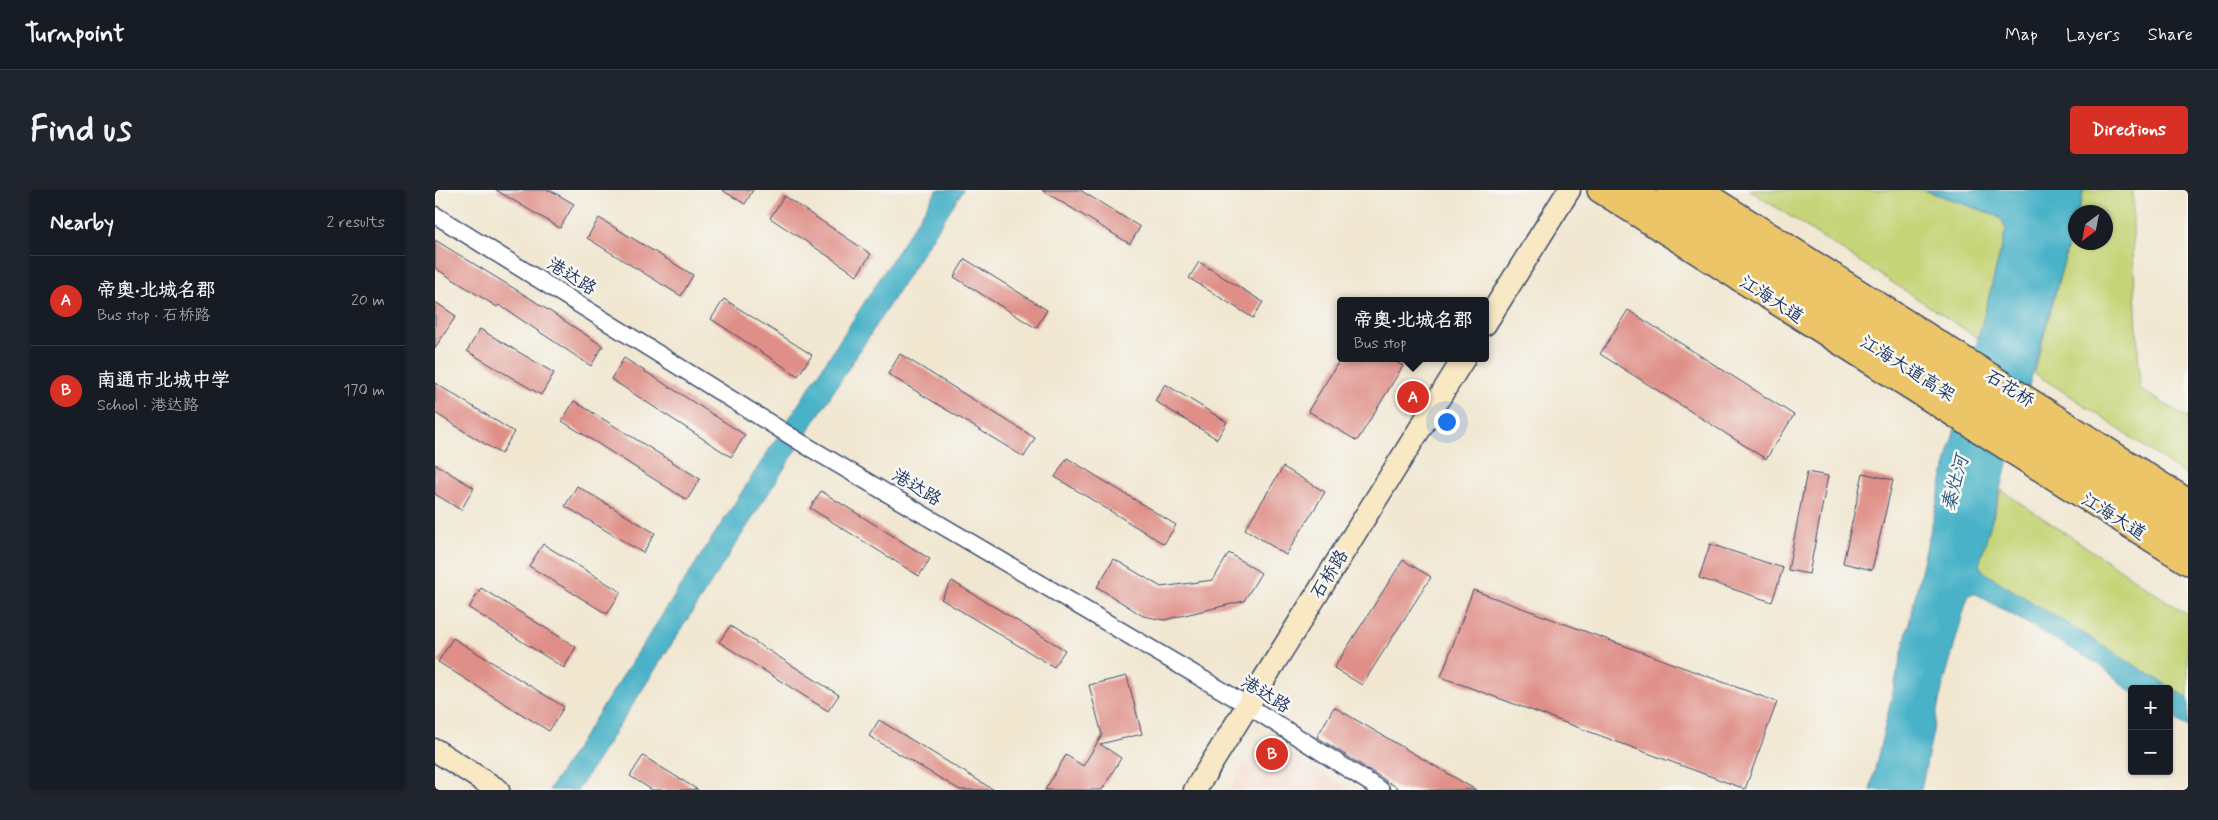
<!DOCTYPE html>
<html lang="en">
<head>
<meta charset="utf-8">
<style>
	:root { --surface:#171b24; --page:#20242c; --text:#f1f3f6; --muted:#9ea1a6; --line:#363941; --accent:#d93025 }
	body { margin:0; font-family:Mynerve,"LXGW WenKai TC",sans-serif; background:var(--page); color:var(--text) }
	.controls { position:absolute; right:15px; bottom:15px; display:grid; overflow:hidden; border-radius:5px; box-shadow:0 1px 4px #0004 }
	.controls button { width:45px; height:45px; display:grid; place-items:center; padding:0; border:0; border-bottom:1px solid var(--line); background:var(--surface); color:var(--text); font:25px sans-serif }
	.compass { position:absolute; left:1633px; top:15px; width:45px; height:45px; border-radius:50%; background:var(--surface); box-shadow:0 1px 4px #0004; rotate:212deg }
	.you { position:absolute; left:1011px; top:231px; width:18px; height:18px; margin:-12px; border:4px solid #fff; border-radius:50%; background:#1a73e8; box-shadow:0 0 0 8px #1a73e833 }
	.badge { display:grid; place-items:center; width:32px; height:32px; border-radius:50%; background:var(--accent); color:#fff; font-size:16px; font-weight:700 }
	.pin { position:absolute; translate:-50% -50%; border:2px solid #fff; box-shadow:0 1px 5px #0006 }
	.popup { position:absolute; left:902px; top:107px; width:152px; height:65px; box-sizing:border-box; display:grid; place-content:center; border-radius:5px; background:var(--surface); filter:drop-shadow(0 1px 4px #0005); font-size:16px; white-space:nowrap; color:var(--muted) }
	.popup b { font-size:19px; color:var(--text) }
	.popup::after { content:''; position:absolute; left:50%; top:100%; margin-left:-10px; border:10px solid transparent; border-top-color:var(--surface) }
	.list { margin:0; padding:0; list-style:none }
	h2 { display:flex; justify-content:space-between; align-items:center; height:65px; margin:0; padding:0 20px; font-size:21px }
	h2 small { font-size:16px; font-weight:400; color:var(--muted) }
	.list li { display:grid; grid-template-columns:32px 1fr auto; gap:15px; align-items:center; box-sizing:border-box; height:90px; padding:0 20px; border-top:1px solid var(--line) }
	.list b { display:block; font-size:19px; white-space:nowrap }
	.list p { margin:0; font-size:16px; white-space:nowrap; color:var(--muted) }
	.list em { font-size:16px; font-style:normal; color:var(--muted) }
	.map { position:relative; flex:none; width:1753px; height:600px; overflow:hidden; border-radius:5px }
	header { display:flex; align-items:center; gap:30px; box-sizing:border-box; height:70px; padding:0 25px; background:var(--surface); border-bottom:1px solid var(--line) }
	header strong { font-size:24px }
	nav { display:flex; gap:28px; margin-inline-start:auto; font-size:18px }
	.intro { display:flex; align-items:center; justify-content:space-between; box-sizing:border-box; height:120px; padding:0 30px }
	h1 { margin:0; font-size:35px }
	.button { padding:12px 22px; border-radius:5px; background:var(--accent); color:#fff; font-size:18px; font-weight:700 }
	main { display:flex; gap:30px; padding:0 30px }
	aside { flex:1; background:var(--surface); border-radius:5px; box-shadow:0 1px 4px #0004 }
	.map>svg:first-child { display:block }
	.built { fill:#f5d2c3 }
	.green { fill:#c4d476; stroke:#70826a }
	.water { fill:#4ab2c8; stroke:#327093 }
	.building { fill:#df8f87 }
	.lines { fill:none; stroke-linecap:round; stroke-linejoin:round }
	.street-casing { stroke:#3b4b6f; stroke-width:19 }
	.secondary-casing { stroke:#3b4b6f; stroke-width:25 }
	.primary-casing { stroke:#3b4b6f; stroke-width:28 }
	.highway-casing { stroke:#3b4b6f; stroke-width:30 }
	.street { stroke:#fff; stroke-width:16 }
	.secondary { stroke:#f8e8c3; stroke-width:22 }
	.primary { stroke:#edc569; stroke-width:25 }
	.highway { stroke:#edc569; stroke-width:28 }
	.labels { text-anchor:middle; stroke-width:5; stroke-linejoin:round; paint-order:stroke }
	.street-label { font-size:18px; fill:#1b2f5e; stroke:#f6f6f2 }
	.water-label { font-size:19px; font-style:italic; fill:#29567e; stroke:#f6f6f2 }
</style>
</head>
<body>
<header>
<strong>Turnpoint</strong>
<nav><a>Map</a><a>Layers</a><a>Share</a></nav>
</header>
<div class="intro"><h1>Find us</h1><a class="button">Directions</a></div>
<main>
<aside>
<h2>Nearby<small>2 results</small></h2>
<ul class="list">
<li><span class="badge">A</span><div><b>帝奥·北城名郡</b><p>Bus stop · 石桥路</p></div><em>20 m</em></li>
<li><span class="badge">B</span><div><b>南通市北城中学</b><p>School · 港达路</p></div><em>170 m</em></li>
</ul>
</aside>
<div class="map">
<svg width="1753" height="600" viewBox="0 0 1753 600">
	<rect width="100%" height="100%" fill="#f6f6f2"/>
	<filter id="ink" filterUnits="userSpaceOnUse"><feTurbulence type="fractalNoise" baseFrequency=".02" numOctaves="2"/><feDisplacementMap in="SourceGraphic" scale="10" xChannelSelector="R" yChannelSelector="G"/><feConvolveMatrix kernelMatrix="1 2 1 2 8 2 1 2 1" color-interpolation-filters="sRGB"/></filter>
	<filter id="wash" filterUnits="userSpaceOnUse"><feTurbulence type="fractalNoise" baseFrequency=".0096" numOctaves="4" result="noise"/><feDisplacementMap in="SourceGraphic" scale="20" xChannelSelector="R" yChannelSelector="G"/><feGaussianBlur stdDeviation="1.12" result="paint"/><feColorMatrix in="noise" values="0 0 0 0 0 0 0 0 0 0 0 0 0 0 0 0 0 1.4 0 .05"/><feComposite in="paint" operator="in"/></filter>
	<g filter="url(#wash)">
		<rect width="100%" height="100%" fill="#f1e7d1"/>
		<path class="built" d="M833,549l83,51h-122l30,-49z"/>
		<path class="green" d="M1314,0h175l71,25 7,5 4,10 -28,108z
			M1649,0h49v61l7,138 48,29v59l-110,-76 -44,-28 41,-152v21h30v-30h-27z
			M1566,300l187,125v83l-204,-125 -5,-8z"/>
		<path class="water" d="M502,0h26l-385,600h-29z
			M1489,0h160l-6,22h-3v9l-96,344 6,8 203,125v29l-19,-12v-26h-37v4l-32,-28 -126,-72 -5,2 -3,8 -26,94 -19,93h-51l78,-335 58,-225 -4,-10 -7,-5z"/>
		<g id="blocks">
			<path class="building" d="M61,0h54l24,14 -14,24z
				M287,0h31l-8,14z
				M607,0h38l60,37 -10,17z
				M349,6l87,58 -14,21 -87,-57z
				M164,28l94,57 -12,21 -94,-58z
				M0,50l93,57 75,49 -12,20 -92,-61 -2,2 -62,-39z
				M530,69l82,51 -11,18 -82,-51z
				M764,72l64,40 -10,16 -64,-40z
				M289,109l88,56 -14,21 -87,-57z
				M0,112l21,14 -21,32z
				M1193,120l166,105 -28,44 -166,-105z
				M45,139l74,44 -13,22 -74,-44z
				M465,164l135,84 -11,19 -136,-83z
				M189,168l121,77 -14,22 -120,-78z
				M906,168h49l13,8 -46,75 -49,-30z
				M0,193l79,49 -13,22 -66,-41z
				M730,194l62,38 -10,17 -62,-38z
				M139,211l126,78 -13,21 -125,-79z
				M632,268l109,67 -12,19 -109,-67z
				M0,274l39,24 -13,22 -26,-16z
				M848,277l42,25 -39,63 -41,-26z
				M1372,282l21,4 -19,98 -21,-4z
				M1428,283l30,7 -21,90 -29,-7z
				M142,296l78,47 -12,20 -78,-47z
				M386,301l109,68 -11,17 -109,-68z
				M108,354l78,48 -14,22 -78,-48z
				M1275,354l73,24 -11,34 -73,-24z
				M794,363l32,20 -17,28 -80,19 -21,-4 -46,-29 17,-28 47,28 52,-7z
				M968,370l28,17 -69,108 -28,-17z
				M517,391l113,69 -11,17 -113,-68z
				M46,398l95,59 -12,21 -95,-60z
				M1038,400l304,112 -32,87 -304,-112z
				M295,436l109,69 -11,16 -109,-69z
				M18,448l111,69 -15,24 -111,-69z
				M692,486l15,58 -42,10 21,14 -19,32h-57l21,-35 17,11 19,-31 -13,-50z
				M899,517l142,83h-75l-84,-53z
				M444,530l115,70h-34l-91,-54z
				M208,566l55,34h-46l-22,-14z"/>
		</g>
	</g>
	<g filter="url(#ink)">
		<use href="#blocks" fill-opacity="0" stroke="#3b4b6f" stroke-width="1"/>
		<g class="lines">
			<g class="street-casing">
				<path id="street" d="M0,25l370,230 442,260 134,85"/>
			</g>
			<g class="secondary-casing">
				<path id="secondary" d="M1050,134l84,-134
					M0,560l63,40
					M760,600l269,-432"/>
			</g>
			<g class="primary-casing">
				<path id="primary" d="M1165,0l588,372
					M1263,0l490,312"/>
			</g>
			<g class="highway-casing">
				<path id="highway" d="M1193,0l560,357
					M1236,0l517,328"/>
			</g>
			<use href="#street" class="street"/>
			<use href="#secondary" class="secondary"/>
			<use href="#primary" class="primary"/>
			<use href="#highway" class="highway"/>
		</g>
	</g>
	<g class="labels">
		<g class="street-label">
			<text transform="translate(137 86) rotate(32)" y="6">港达路</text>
			<text transform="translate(1337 109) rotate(33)" y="6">江海大道</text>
			<text transform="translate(1473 178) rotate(32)" y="6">江海大道高架</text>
			<text transform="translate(1575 198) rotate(32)" y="6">石花桥</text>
			<text transform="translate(482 297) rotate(31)" y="6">港达路</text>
			<text transform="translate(1679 326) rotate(32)" y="6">江海大道</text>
			<text transform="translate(894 384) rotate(-58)" y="6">石桥路</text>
			<text transform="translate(831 504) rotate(32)" y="6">港达路</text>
		</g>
		<g class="water-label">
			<text transform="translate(1519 293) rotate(-75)" y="7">秦灶河</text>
		</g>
	</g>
</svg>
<div class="controls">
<button>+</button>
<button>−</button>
</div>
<svg class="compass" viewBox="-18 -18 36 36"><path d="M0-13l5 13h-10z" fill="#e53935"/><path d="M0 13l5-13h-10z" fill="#9ea1a6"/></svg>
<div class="you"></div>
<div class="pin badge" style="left:978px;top:207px">A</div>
<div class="popup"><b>帝奥·北城名郡</b>Bus stop</div>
<div class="pin badge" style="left:837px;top:564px">B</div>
</div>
</main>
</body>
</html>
